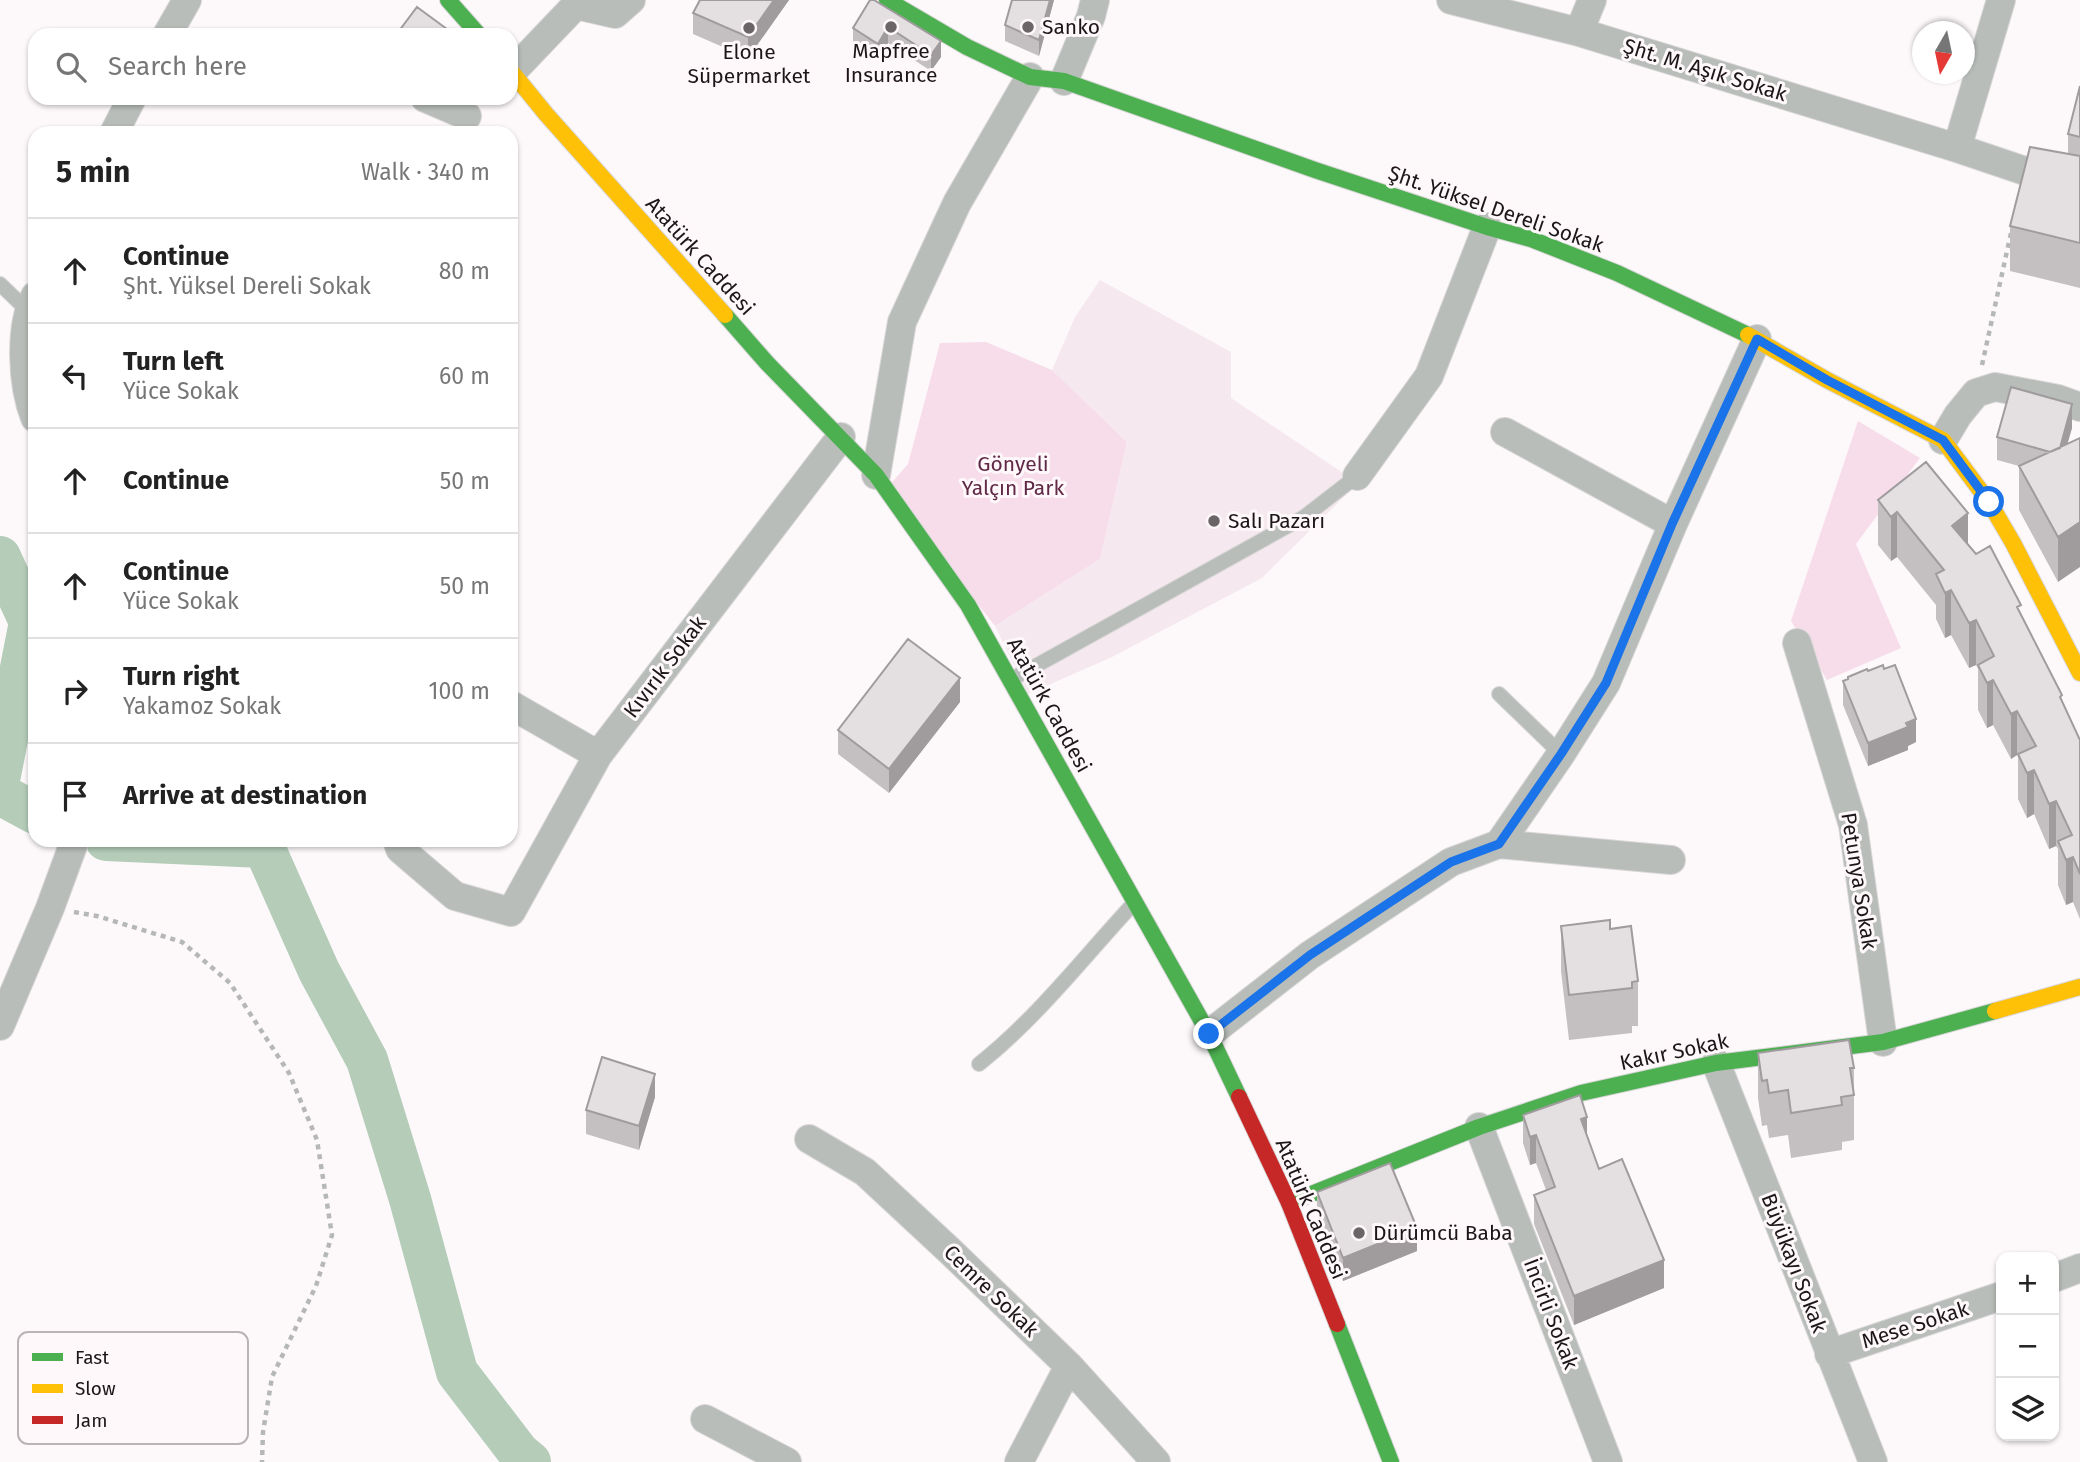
<!DOCTYPE html>
<html lang="en">
<head>
<meta charset="utf-8">
<style>
	:root { --surface:#fff; --page:#f2f2f2; --text:#222; --muted:#767676; --line:#e0e0e0 }
	body { margin:0; font-family:"Fira Sans",sans-serif; background:var(--page); color:var(--text) }
	.controls { position:absolute; right:21px; bottom:21px; display:grid; overflow:hidden; border-radius:14px; box-shadow:0 2px 5px #0004 }
	.controls button { width:63px; height:63px; display:grid; place-items:center; padding:0; border:0; border-bottom:2px solid var(--line); background:var(--surface); color:var(--text); font:35px sans-serif }
	.compass { position:absolute; left:1912px; top:21px; width:63px; height:63px; border-radius:50%; background:var(--surface); box-shadow:0 2px 5px #0004; rotate:189deg }
	.stop { position:absolute; width:21px; height:21px; margin:-16px; border:5px solid #1a73e8; border-radius:50%; background:#fff }
	.stop.end { background:#1a73e8; border-color:#fff; box-shadow:0 2px 7px #0008 }
	.list { margin:0; padding:0; list-style:none }
	h2 { display:flex; justify-content:space-between; align-items:center; height:91px; margin:0; padding:0 28px; font-size:30px }
	h2 small { font-size:23px; font-weight:400; color:var(--muted) }
	.list li { display:grid; grid-template-columns:46px 1fr auto; gap:21px; align-items:center; box-sizing:border-box; height:105px; padding:0 28px; border-top:2px solid var(--line) }
	.list b { display:block; font-size:26px; white-space:nowrap }
	.list p { margin:0; font-size:23px; white-space:nowrap; color:var(--muted) }
	.list em { font-size:23px; font-style:normal; color:var(--muted) }
	.icon { flex:none; width:38px; height:38px; fill:none; stroke:currentColor; stroke-width:2; stroke-linecap:round; stroke-linejoin:round }
	.map { position:relative; flex:none; width:2080px; height:1462px; overflow:hidden }
	.search { position:absolute; background:var(--surface); box-shadow:0 2px 5px #0004; left:28px; top:28px; width:490px; height:77px; display:flex; align-items:center; gap:18px; box-sizing:border-box; padding:0 24px; border-radius:21px; color:var(--muted); font-size:26px }
	.panel { position:absolute; background:var(--surface); box-shadow:0 2px 5px #0004; left:28px; top:126px; width:490px; height:721px; border-radius:21px }
	.map>svg:first-child { display:block }
	.built { fill:#f5e8ee }
	.green { fill:#f7dde9 }
	.lines { fill:none; stroke-linecap:round; stroke-linejoin:round }
	.river { stroke:#b4ccb8; stroke-width:42 }
	.lane-casing { stroke:#d8d6d7; stroke-width:16 }
	.street-casing { stroke:#d8d6d7; stroke-width:30 }
	.fast-casing { stroke:#d8d6d7; stroke-width:18 }
	.slow-casing { stroke:#d8d6d7; stroke-width:18 }
	.jam-casing { stroke:#d8d6d7; stroke-width:18 }
	.path { stroke:#b6b8b5; stroke-width:4.5; stroke-dasharray:5 5; stroke-linecap:butt }
	.lane { stroke:#b8bdb9; stroke-width:14 }
	.street { stroke:#b8bdb9; stroke-width:28 }
	.fast { stroke:#4caf50; stroke-width:16 }
	.slow { stroke:#ffc107; stroke-width:16 }
	.jam { stroke:#c62828; stroke-width:16 }
	.wall { fill:#c4c0c2 }
	.shaded-wall { fill:#a09c9e }
	.building { fill:#e4dfe1; stroke:#a09c9e; stroke-width:2 }
	.route { stroke:#1a73e8; stroke-width:9 }
	.poi-dot { fill:#6b6568; stroke:#fef8fa; stroke-width:2.5 }
	.labels { text-anchor:middle; stroke-width:6; stroke-linejoin:round; paint-order:stroke }
	.poi-label { font-size:21px; fill:#1c1619; stroke:#fef8fa; text-anchor:start }
	.street-label { font-size:21px; fill:#1c1619; stroke:#fef8fa }
	.park-label { font-size:21px; fill:#602946; stroke:#fef8fa }
	.key { fill:#fef8fa; stroke:#bab4b6; stroke-width:2 }
	.key-label { font-size:19px; fill:#1c1619 }
</style>
</head>
<body>
<div class="map">
<svg width="2080" height="1462" viewBox="0 0 2080 1462">
	<rect width="100%" height="100%" fill="#fdf9fb"/>
	<path class="built" d="M1100,280l131,72v46l127,85 -96,95 -150,79 -84,37 -33,-68 105,-67 27,-117 -75,-72 23,-53z"/>
	<path class="green" d="M986,342l66,28 75,72 -27,117 -105,67 -108,-138 21,-24 32,-121z
		M1858,421l62,37 -64,86 45,104 -74,32 -36,-59z"/>
	<g class="lines">
		<path class="river" d="M0,557l30,65 -30,153
			M0,794l35,19
			M106,840l158,7 55,124 48,89 43,139 47,173 62,81 11,9"/>
		<g class="lane-casing">
			<path id="lane" d="M0,284l28,27
				M1012,679l292,-162 53,-41
				M1499,694l62,60
				M979,1064c59,-47 104,-106 155,-161"/>
		</g>
		<g class="street-casing">
			<path id="street" d="M1451,0l128,32 378,116 68,23 55,13
				M1579,32l13,-32
				M167,35l20,-35
				M511,73l65,-68 39,9 16,-14
				M1064,81l27,-65 4,-16
				M425,98l42,18
				M114,133l18,-35
				M1957,148l44,-148
				M35,296c-16,32 -13,89 0,122
				M1505,432l168,92
				M1943,440l15,-25 18,-22 19,-6 63,12 22,8
				M876,475l26,-153 55,-119 73,-126
				M1357,476l72,-100 58,-149
				M1797,643l56,182 30,217
				M511,705l87,50
				M397,840l3,9 55,47 56,16 87,-157 243,-318
				M1499,844l62,-90 45,-71 67,-159 84,-185
				M0,1026l50,-118 25,-68
				M1209,1034l101,-79 141,-93 48,-18 172,16
				M1716,1063l157,399
				M1479,1127l129,335
				M809,1139l56,33 86,80 118,114 87,96
				M2054,1278l26,-10
				M1829,1354l172,-58
				M705,1419l82,43
				M1019,1462l50,-96"/>
		</g>
		<g class="fast-casing">
			<path id="fast" d="M448,0l31,35
				M887,0l80,47 63,30 34,4 251,89 172,57 44,12 86,34 131,62
				M725,315l42,48 109,112 92,130 241,429 30,63
				M1289,1203l190,-76 102,-34 135,-30 167,-21 112,-31
				M1337,1324l54,138"/>
		</g>
		<g class="slow-casing">
			<path id="slow" d="M511,71l35,43 179,201
				M1748,335l79,45 116,60 46,62 24,41 67,130
				M1995,1011l85,-24"/>
		</g>
		<g class="jam-casing">
			<path id="jam" d="M1239,1097l50,106 48,121"/>
		</g>
		<path class="path" d="M1982,365l29,-132
			M74,912l23,4 85,26 48,41 59,90 28,67 15,95 -16,51 -44,91 -9,55 -1,30"/>
		<use href="#lane" class="lane"/>
		<use href="#street" class="street"/>
		<use href="#fast" class="fast"/>
		<use href="#slow" class="slow"/>
		<use href="#jam" class="jam"/>
	</g>
	<path class="wall" d="M699,0h90l-41,58 -55,-24v-21z
		M870,0l71,57 -10,14 -43,-28 -10,17 -25,-16v-16z
		M1054,0l-15,56 -34,-15v-16z
		M2080,86v202l-70,-17v-45l58,-72v-20z
		M2072,428l-5,16 -9,138 -39,-72v-44l-22,-6v-23z
		M1878,500l90,44 53,70 59,126v179l-7,-17 -7,3 -8,-20v-36l-2,-3 -7,3 -15,-35 -7,4 -9,-19v-42l-1,-2 -6,4 -18,-34 -6,3 -9,-18v-41l-2,-4 -7,3 -18,-33 -6,3 -9,-19v-14l-39,-48 -6,4 -13,-16z
		M1848,677l68,65 -8,4v4l-40,16 -25,-61v-24l5,-2z
		M960,702l-71,91 -51,-39v-24z
		M1561,926l49,3 28,52v45h-6v7l-63,7 -8,-69z
		M1758,1053l96,15v72l-12,2v8l-51,8 -3,-23 -19,3 -2,-13 -5,1 -4,-28z
		M655,1097l-16,53 -53,-16v-24z
		M1523,1115l64,22 12,32 65,119 -90,37 -40,-101v-29l12,-5 -10,-27 -6,2 -7,-22z
		M1317,1192l100,59 -74,30 -26,-66z"/>
	<path class="shaded-wall" d="M774,0h15l-41,58v-21z
		M1050,0h4l-15,56v-16z
		M888,27v16l-10,17v-16z
		M941,41v16l-10,14v-16z
		M2072,404v24l-14,49v-23z
		M1897,512v45l-6,4v-44z
		M1968,513v45l-16,-32z
		M2080,522v45l-22,15v-45z
		M1951,590v45l-6,3v-45z
		M1976,620v45l-7,3v-45z
		M960,678v24l-71,91v-24z
		M1993,680v45l-6,3v-45z
		M2017,711v44l-6,4v-45z
		M1916,719v23l-8,4v4l-40,16v-23z
		M2034,770v44l-7,4v-45z
		M2056,801v45l-7,3v-45z
		M2073,857v45l-7,3v-45z
		M655,1074v23l-16,53v-24z
		M1587,1117v28l-6,-26z
		M1536,1135v28l-6,2v-28z
		M1417,1228v23l-74,30v-23z
		M1664,1260v28l-90,37v-29z"/>
	<path class="building" d="M700,0h74l-26,37 -55,-24z
		M870,0h4l67,41 -10,14 -43,-28 -10,17 -25,-16z
		M1012,0h38l-11,40 -34,-15z
		M417,7l38,28h-59z
		M2080,86v51l-12,-3z
		M2030,147l50,9v87l-70,-17z
		M2011,387l61,17 -12,44 -10,4 -53,-15z
		M2080,438v84l-22,15 -39,-71z
		M1926,462l42,51 -16,13 24,28 14,-8 31,59 -4,2 45,88 -2,2 20,43v134l-7,-17 -7,3 -8,-19 14,-6 -16,-34 -7,3 -15,-34 -7,3 -9,-19 18,-8 -19,-35 -6,3 -18,-34 -6,3 -9,-18 16,-9 -18,-36 -7,3 -18,-33 -6,3 -9,-19 8,-4 -47,-58 -6,5 -13,-17z
		M908,639l52,39 -71,91 -51,-39z
		M1883,665l1,4 11,-4 21,54 -10,4 2,4 -40,16 -25,-62 5,-2v-2l19,-8 1,2z
		M1610,920v9l21,-3 7,55 -6,1v6l-63,7 -8,-69z
		M1849,1040l5,28h-4l4,27 -13,2 1,8 -51,8 -3,-23 -19,3 -2,-13 -5,1 -4,-28z
		M602,1057l53,17 -16,52 -53,-16z
		M1580,1095l7,22 -6,2 18,50 23,-10 42,101 -90,36 -40,-101 21,-8 -19,-52 -6,2 -7,-22z
		M1390,1163l27,65 -74,30 -26,-66z"/>
	<g class="lines">
		<path class="route" d="M1209,1034l101,-79 141,-93 48,-18 62,-90 45,-71 66,-159 85,-185 70,41 116,60 46,62"/>
	</g>
	<g class="poi-dot">
		<circle cx="891" cy="27" r="7"/>
		<circle cx="1028" cy="27" r="7"/>
		<circle cx="749" cy="28" r="7"/>
		<circle cx="1214" cy="521" r="7"/>
		<circle cx="1359" cy="1233" r="7"/>
	</g>
	<g class="labels">
		<g class="poi-label">
			<text x="1042" y="34">Sanko</text>
			<text x="891" y="58" text-anchor="middle">Mapfree<tspan x="891" dy="24">Insurance</tspan></text>
			<text x="749" y="59" text-anchor="middle">Elone<tspan x="749" dy="24">Süpermarket</tspan></text>
			<text x="1228" y="528">Salı Pazarı</text>
			<text x="1373" y="1240">Dürümcü Baba</text>
		</g>
		<g class="street-label">
			<text transform="translate(1705 70) rotate(17)" y="7">Şht. M. Aşık Sokak</text>
			<text transform="translate(1496 209) rotate(19)" y="7">Şht. Yüksel Dereli Sokak</text>
			<text transform="translate(700 256) rotate(48)" y="7">Atatürk Caddesi</text>
			<text transform="translate(665 667) rotate(-53)" y="7">Kıvırık Sokak</text>
			<text transform="translate(1049 705) rotate(61)" y="7">Atatürk Caddesi</text>
			<text transform="translate(1859 881) rotate(81)" y="7">Petunya Sokak</text>
			<text transform="translate(1674 1052) rotate(-12)" y="7">Kakır Sokak</text>
			<text transform="translate(1311 1209) rotate(67)" y="7">Atatürk Caddesi</text>
			<text transform="translate(1794 1263) rotate(69)" y="7">Büyükayı Sokak</text>
			<text transform="translate(991 1291) rotate(44)" y="7">Cemre Sokak</text>
			<text transform="translate(1551 1314) rotate(69)" y="7">İncirli Sokak</text>
			<text transform="translate(1915 1325) rotate(-18)" y="7">Mese Sokak</text>
		</g>
		<g class="park-label">
			<text x="1013" y="471">Gönyeli<tspan x="1013" dy="24">Yalçın Park</tspan></text>
		</g>
	</g>
	<rect x="18" y="1332" width="230" height="112" rx="10" class="key"/>
	<rect x="32" y="1353" width="31" height="8" fill="#4caf50"/>
	<rect x="32" y="1384" width="31" height="9" fill="#ffc107"/>
	<rect x="32" y="1416" width="31" height="8" fill="#c62828"/>
	<g class="key-label">
		<text x="75" y="1364">Fast</text>
		<text x="75" y="1395">Slow</text>
		<text x="75" y="1427">Jam</text>
	</g>
</svg>
<div class="controls">
<button>+</button>
<button>−</button>
<button><svg class="icon" aria-label="layers" viewBox="0 0 24 24"><path d="M12 4l9 5-9 5-9-5zM3 14l9 5 9-5"/></svg></button>
</div>
<svg class="compass" viewBox="-18 -18 36 36"><path d="M0-13l5 13h-10z" fill="#e53935"/><path d="M0 13l5-13h-10z" fill="#767676"/></svg>
<div class="stop" style="left:1989px;top:502px"></div>
<div class="stop end" style="left:1209px;top:1034px"></div>
<div class="search"><svg class="icon" aria-label="search" viewBox="0 0 24 24"><circle cx="10" cy="10" r="6"/><path d="M15 15l6 6"/></svg>Search here</div>
<section class="panel">
<h2>5 min<small>Walk · 340 m</small></h2>
<ul class="list">
<li><svg class="icon" aria-label="ahead" viewBox="0 0 24 24"><path d="M12 20V5M6 11l6-6 6 6"/></svg><div><b>Continue</b><p>Şht. Yüksel Dereli Sokak</p></div><em>80 m</em></li>
<li><svg class="icon" aria-label="left" viewBox="0 0 24 24"><path d="M17 20v-9H6M10 6l-5 5 5 5"/></svg><div><b>Turn left</b><p>Yüce Sokak</p></div><em>60 m</em></li>
<li><svg class="icon" aria-label="ahead" viewBox="0 0 24 24"><path d="M12 20V5M6 11l6-6 6 6"/></svg><div><b>Continue</b></div><em>50 m</em></li>
<li><svg class="icon" aria-label="ahead" viewBox="0 0 24 24"><path d="M12 20V5M6 11l6-6 6 6"/></svg><div><b>Continue</b><p>Yüce Sokak</p></div><em>50 m</em></li>
<li><svg class="icon" aria-label="right" viewBox="0 0 24 24"><path d="M7 20v-9h11M14 6l5 5-5 5"/></svg><div><b>Turn right</b><p>Yakamoz Sokak</p></div><em>100 m</em></li>
<li><svg class="icon" aria-label="arrive" viewBox="0 0 24 24"><path d="M6 21V4h12l-3 4 3 4H6"/></svg><div><b>Arrive at destination</b></div></li>
</ul>
</section>
</div>
</body>
</html>
